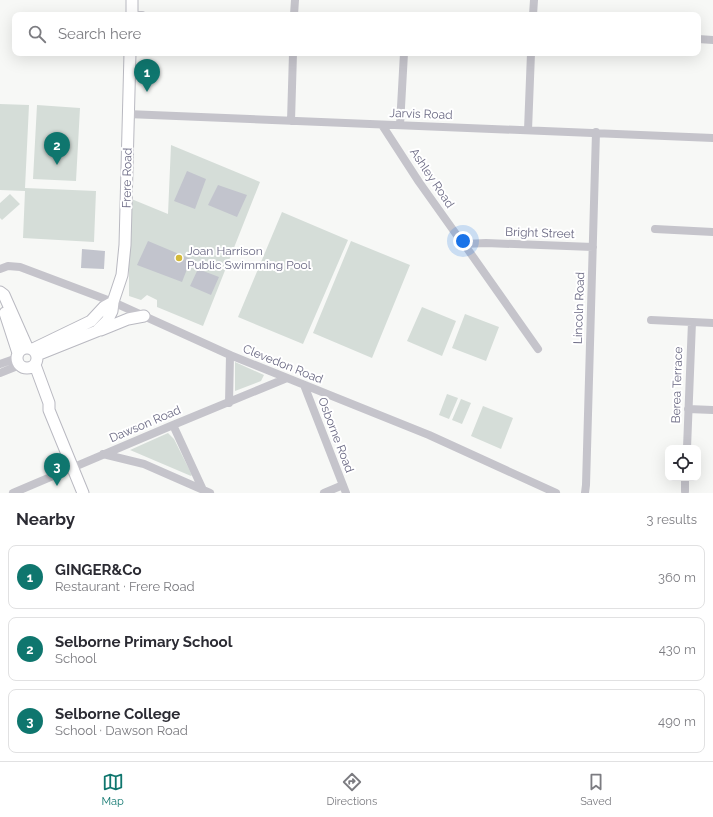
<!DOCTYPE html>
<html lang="en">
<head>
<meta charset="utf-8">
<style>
	:root { --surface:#fff; --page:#f7f7f7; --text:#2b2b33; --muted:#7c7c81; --line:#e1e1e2; --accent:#0f766e }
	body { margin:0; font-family:Raleway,sans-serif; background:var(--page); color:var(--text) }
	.controls { position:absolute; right:12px; bottom:12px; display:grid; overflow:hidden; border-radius:8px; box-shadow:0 4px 16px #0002 }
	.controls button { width:36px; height:36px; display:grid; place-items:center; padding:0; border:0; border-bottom:1px solid var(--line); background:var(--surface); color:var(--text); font:20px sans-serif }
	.you { position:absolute; left:463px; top:241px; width:14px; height:14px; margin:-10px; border:3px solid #fff; border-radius:50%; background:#1a73e8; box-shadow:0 0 0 6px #1a73e833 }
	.badge { display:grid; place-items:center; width:26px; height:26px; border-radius:50%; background:var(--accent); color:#fff; font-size:13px; font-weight:700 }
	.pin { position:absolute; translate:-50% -33px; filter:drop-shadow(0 1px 2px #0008) }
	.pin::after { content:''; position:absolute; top:21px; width:14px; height:12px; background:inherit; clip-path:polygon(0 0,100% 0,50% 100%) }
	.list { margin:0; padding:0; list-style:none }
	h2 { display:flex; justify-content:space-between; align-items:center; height:52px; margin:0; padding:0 16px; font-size:17px }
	h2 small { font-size:13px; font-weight:400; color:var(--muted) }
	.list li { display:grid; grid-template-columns:26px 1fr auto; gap:12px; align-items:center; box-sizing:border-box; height:64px; margin:0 8px 8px; padding:0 8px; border:1px solid var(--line); border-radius:8px }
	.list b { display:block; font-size:15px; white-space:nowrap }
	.list p { margin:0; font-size:13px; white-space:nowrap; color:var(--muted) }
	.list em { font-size:13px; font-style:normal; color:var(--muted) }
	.icon { flex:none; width:22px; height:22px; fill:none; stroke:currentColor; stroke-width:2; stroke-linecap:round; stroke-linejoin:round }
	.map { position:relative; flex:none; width:713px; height:493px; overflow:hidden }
	.search { position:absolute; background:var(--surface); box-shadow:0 4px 16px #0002; left:12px; right:12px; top:12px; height:44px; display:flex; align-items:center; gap:10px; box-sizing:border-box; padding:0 14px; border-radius:8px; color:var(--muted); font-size:15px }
	.sheet { height:268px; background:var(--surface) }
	nav { display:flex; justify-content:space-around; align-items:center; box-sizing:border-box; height:56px; border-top:1px solid var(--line); background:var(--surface); font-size:11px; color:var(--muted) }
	nav a { display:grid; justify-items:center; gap:2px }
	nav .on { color:var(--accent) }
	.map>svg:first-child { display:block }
	.green { fill:#d5ddd8 }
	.water { fill:#c2c4cd }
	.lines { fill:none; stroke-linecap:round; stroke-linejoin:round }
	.secondary-casing { stroke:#b9b9c1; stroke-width:13 }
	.street { stroke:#c5c4cb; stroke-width:8 }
	.secondary { stroke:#fff; stroke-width:11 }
	.poi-dot { fill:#d4ba3b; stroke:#fff; stroke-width:1.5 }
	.labels { text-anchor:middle; stroke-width:4; stroke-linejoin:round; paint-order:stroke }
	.street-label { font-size:12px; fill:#6b6a84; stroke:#fff }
	.poi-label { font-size:12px; fill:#6b6a84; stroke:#fff; text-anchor:start }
</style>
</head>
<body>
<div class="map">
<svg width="713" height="493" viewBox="0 0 713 493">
	<rect width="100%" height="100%" fill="#f7f8f6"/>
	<path class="green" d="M0,104l29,1 -4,83 71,3 -2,51 -71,-4 2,-47 -25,-1z
		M37,105l43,3 -4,73 -43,-2z
		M171,145l89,37 -57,144 -46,-19v-7l-10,-5 -6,5 -12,-4v-98l39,16z
		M10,194l10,10 -18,16 -2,-2v-15z
		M282,212l66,28 -45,104 -65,-27z
		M351,241l59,24 -38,93 -59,-25z
		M422,307l34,14 -14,35 -35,-15z
		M465,314l34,13 -13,34 -34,-13z
		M235,362l29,13 -3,6 -26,10z
		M447,394l11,4 -9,21 -10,-4z
		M461,399l10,4 -9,21 -10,-4z
		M483,406l30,12 -12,31 -30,-13z
		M168,433l6,6 18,36 -1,1 -61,-26z"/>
	<path class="water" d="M187,171l19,8 -11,30 -21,-8z
		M218,185l29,10 -10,22 -29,-12z
		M148,241l43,18 -9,23 -45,-17z
		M82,249l23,2 -1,18 -23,-1z
		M198,269l21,8 -8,18 -21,-9z"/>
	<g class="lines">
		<g class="secondary-casing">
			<path id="secondary" d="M132,15v-15
				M0,292l4,3 23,52
				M5,313l13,40
				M101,330l27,-11 16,-3
				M17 358a10 10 0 1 1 20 0a10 10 0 1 1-20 0Z
				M33,349l58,-28 13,-14 9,-5
				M37,355l60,-24 10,-10 5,-10 1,-9 9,-27 3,-30 5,-192
				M35,365l14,38v7l34,83"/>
		</g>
		<path class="street" d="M132,15h10
			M294,15l1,-15
			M533,15l1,-15
			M698,39l15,1
			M127,114l586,24
			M291,121l2,-68
			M382,125l37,57 37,52 8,10 22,-1 107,4
			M400,125l4,-72
			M528,130l3,-77
			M655,229l58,3
			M464,244l74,105
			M0,269l8,-3 12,1 93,35 117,53 199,80 127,58
			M651,320l62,3
			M0,364l17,-6
			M0,373l20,-8
			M304,385l42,108
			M229,403l1,-48
			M688,409l25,1
			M173,425l30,65
			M687,448l5,-126
			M103,454l41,10 66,29
			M685,491v-13
			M13,493l160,-68 114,-47
			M324,493l19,-8
			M585,493l1,-8 10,-353"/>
		<use href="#secondary" class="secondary"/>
	</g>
	<circle class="poi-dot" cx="179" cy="258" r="4"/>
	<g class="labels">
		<g class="street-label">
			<text transform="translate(421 114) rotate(2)" y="4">Jarvis Road</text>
			<text transform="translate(127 178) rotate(-89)" y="4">Frere Road</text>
			<text transform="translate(432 178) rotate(56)" y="4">Ashley Road</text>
			<text transform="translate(540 233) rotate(2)" y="4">Bright Street</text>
			<text transform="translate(579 308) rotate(-88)" y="4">Lincoln Road</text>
			<text transform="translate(283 364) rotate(22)" y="4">Clevedon Road</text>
			<text transform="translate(677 385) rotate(-88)" y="4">Berea Terrace</text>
			<text transform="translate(145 424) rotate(-23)" y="4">Dawson Road</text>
			<text transform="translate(336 435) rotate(69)" y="4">Osborne Road</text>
		</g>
		<g class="poi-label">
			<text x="187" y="255">Joan Harrison<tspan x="187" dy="14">Public Swimming Pool</tspan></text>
		</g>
	</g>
</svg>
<div class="controls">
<button><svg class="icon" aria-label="locate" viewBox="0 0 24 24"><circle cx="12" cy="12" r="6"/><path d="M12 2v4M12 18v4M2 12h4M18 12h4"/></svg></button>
</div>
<div class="you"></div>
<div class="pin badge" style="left:147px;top:92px">1</div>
<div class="pin badge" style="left:57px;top:165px">2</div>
<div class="pin badge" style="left:57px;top:486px">3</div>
<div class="search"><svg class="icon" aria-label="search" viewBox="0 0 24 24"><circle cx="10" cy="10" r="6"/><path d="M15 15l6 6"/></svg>Search here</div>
</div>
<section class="sheet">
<h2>Nearby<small>3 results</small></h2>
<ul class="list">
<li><span class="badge">1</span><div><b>GINGER&amp;Co</b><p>Restaurant · Frere Road</p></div><em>360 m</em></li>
<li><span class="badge">2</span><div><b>Selborne Primary School</b><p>School</p></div><em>430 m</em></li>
<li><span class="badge">3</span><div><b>Selborne College</b><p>School · Dawson Road</p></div><em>490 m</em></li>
</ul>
</section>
<nav>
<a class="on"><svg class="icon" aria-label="map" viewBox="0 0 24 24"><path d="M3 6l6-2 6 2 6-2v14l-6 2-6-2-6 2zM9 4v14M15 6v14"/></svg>Map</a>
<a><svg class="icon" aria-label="directions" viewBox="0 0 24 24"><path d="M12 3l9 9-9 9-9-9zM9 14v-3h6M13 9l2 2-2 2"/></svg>Directions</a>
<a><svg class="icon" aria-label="saved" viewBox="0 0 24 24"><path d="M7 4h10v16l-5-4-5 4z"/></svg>Saved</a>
</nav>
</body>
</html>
